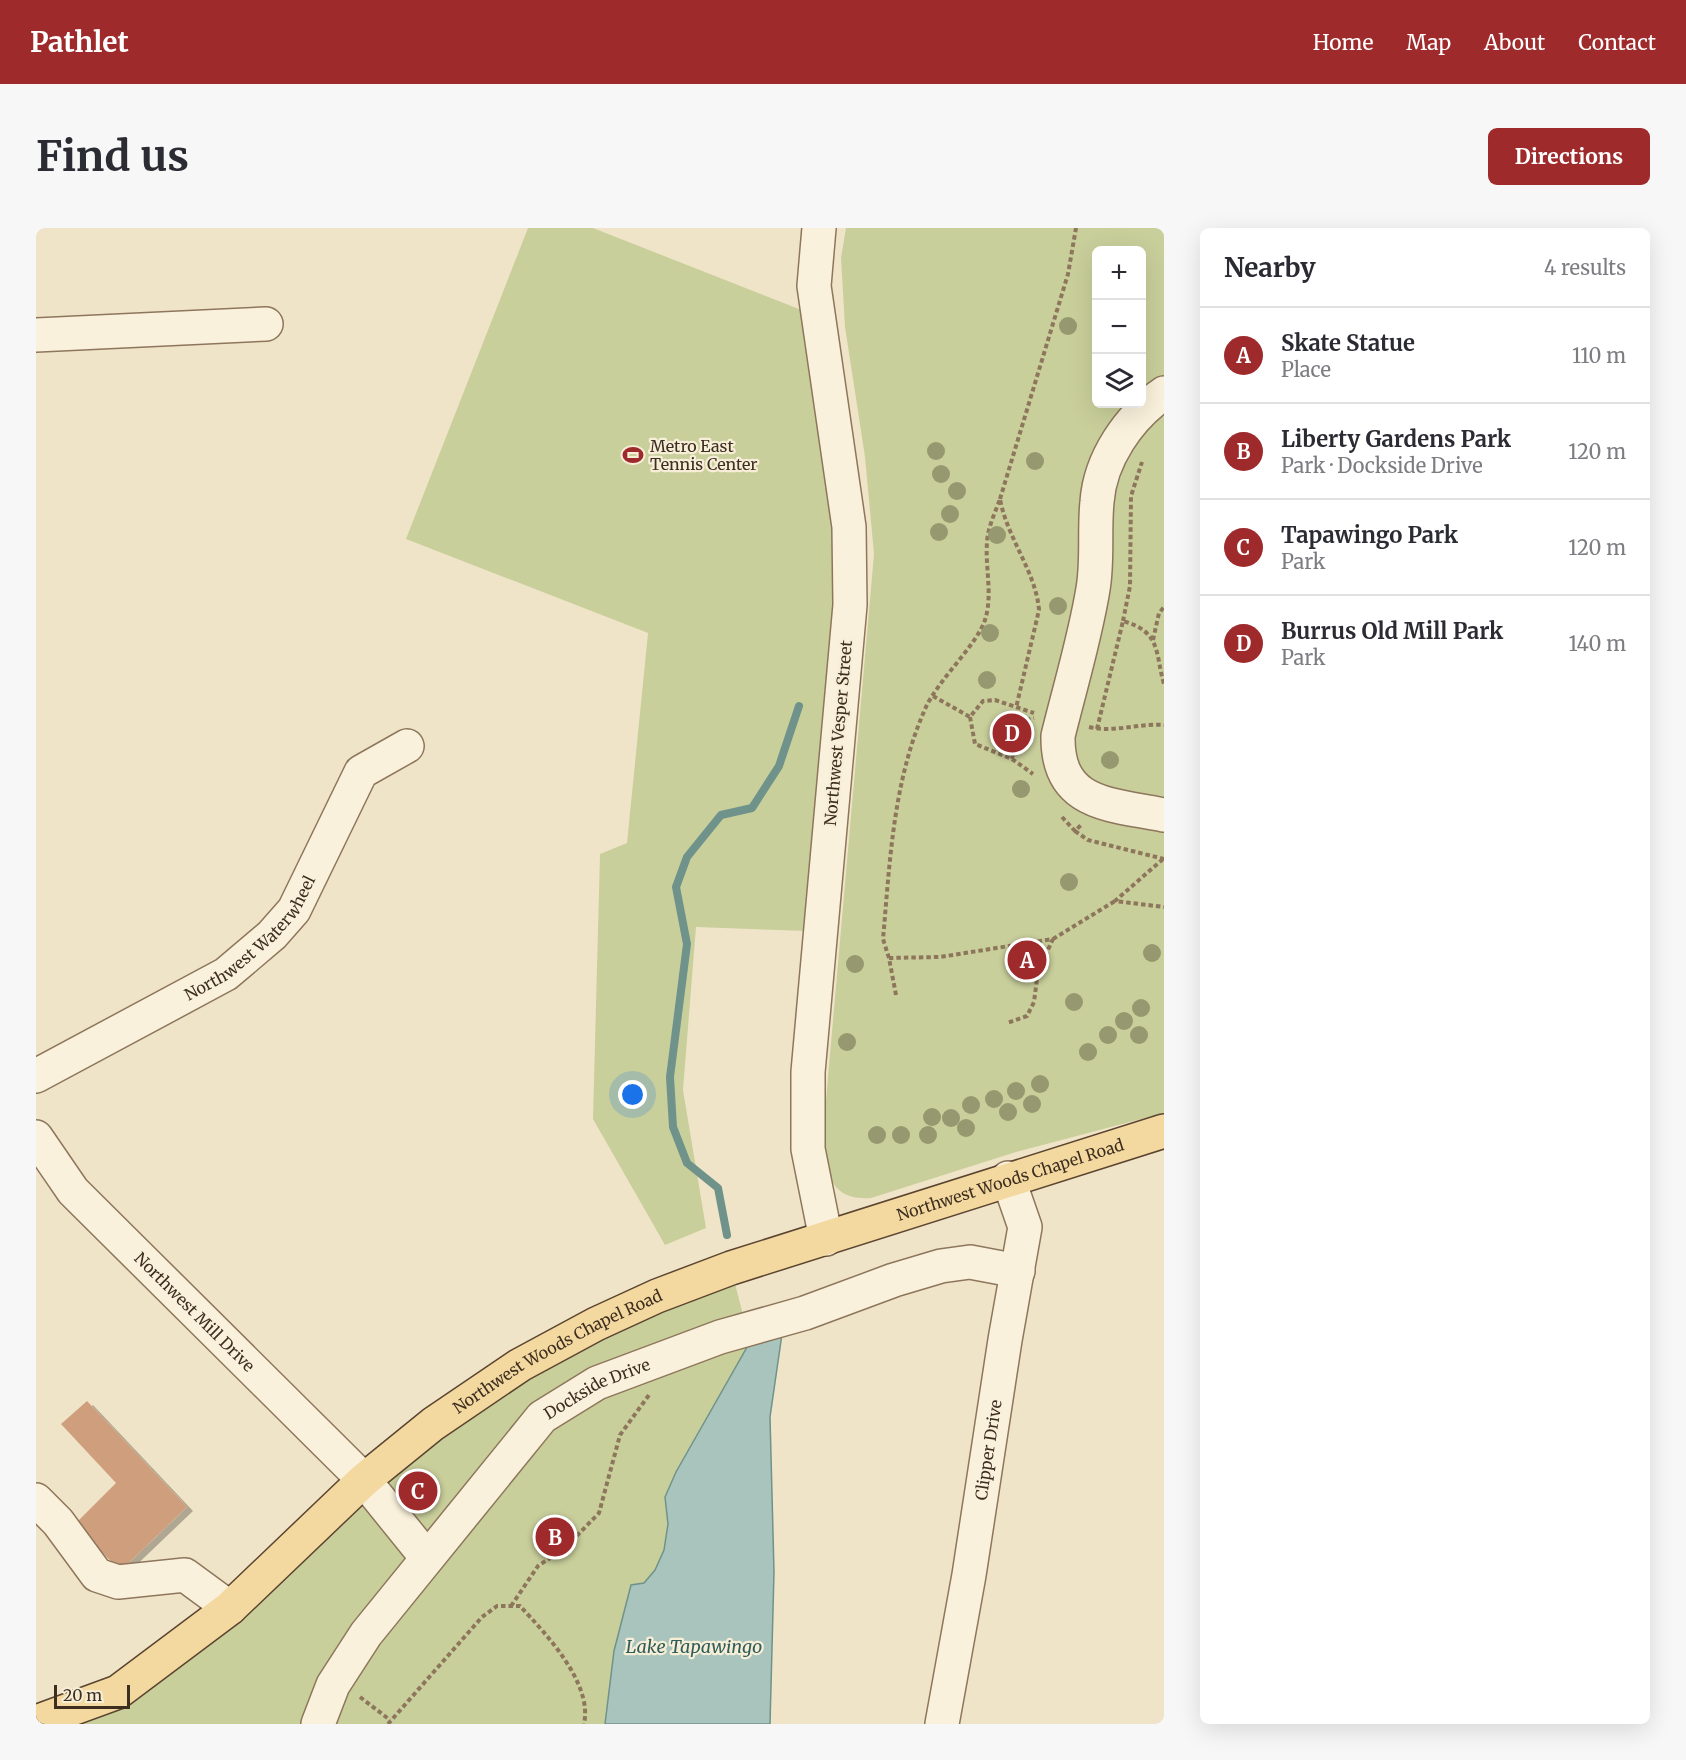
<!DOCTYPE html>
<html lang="en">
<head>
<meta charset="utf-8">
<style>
	:root { --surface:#fff; --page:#f7f7f7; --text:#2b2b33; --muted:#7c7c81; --line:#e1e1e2; --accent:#9e2a2b }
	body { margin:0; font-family:Merriweather,serif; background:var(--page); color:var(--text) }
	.controls { position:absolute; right:18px; top:18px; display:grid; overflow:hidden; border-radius:9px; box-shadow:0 6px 24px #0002 }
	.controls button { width:54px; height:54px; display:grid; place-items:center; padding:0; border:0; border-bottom:2px solid var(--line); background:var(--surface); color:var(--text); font:30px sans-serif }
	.scale { position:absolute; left:18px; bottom:15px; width:76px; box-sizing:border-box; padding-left:6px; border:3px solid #3d2e20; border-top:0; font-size:16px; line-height:21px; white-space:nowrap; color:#3d2e20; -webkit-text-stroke:4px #f7eed8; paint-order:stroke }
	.you { position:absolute; left:597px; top:867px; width:21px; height:21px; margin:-15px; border:4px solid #fff; border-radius:50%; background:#1a73e8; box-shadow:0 0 0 9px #1a73e833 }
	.badge { display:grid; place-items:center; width:39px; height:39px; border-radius:50%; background:var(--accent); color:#fff; font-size:20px; font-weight:700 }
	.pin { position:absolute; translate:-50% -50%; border:3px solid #fff; box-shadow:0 2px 6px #0006 }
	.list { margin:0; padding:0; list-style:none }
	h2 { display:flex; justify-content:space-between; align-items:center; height:78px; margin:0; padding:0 24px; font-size:26px }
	h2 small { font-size:20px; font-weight:400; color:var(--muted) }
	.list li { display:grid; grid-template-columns:39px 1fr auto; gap:18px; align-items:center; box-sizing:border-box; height:96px; padding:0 24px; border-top:2px solid var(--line) }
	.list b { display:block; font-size:22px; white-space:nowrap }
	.list p { margin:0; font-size:20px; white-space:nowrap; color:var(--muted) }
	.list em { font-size:20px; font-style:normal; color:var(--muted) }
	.icon { flex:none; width:33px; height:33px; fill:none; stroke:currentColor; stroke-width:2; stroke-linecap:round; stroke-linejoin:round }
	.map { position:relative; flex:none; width:1128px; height:1496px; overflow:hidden; border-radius:9px }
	header { display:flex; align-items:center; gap:36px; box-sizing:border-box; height:84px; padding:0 30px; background:var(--accent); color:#fff }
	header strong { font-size:28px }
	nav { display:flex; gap:33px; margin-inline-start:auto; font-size:21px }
	.intro { display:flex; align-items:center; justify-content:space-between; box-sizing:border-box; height:144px; padding:0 36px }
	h1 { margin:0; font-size:42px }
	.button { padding:15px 27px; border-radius:9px; background:var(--accent); color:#fff; font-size:21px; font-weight:700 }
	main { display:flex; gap:36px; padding:0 36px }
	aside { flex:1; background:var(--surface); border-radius:9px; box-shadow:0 6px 24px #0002 }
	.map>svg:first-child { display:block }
	.green { fill:#c9cf9b; fill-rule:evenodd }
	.water { fill:#a9c4bc; stroke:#6f938a; stroke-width:1.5 }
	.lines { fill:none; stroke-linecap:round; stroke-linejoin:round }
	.stream { stroke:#6f938a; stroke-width:8 }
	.building { fill:#cf9f7d; filter:url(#shadow) }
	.minor-casing { stroke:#8d765c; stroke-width:36 }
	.major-casing { stroke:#5b4430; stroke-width:36 }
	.path { stroke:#8d765c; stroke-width:4; stroke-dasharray:4.5 3; stroke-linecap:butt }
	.minor { stroke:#faf1dc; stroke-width:33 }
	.major { stroke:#f3d9a0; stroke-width:33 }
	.tree { fill:#96986f }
	.labels { text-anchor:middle; stroke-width:4.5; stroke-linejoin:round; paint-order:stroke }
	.poi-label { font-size:16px; fill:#3d2e20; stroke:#f7eed8; text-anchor:start }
	.street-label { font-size:16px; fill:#3d2e20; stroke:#f7eed8 }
	.water-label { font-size:18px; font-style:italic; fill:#2f5d5a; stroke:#f7eed8 }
</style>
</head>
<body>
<header>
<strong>Pathlet</strong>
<nav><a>Home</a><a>Map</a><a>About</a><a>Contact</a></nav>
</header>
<div class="intro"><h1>Find us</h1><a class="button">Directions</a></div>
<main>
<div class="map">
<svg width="1128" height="1496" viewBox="0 0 1128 1496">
	<defs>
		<filter id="shadow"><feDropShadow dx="6" dy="4" stdDeviation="0" flood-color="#0004"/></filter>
	</defs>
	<rect width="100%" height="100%" fill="#f0e4c8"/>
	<path class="green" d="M492,0h65l211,83 3,44 14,55 13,91 5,101 -32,329 -111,-4 -13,163 23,138 -41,17 -72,-126 7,-265 27,-11 21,-210 -242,-94z
		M810,0h318v885l-148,39 -145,46c-45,3 -44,-30 -48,-64l51,-580 -9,-97 -20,-130 -4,-69zM1060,22h46v154h-46z
		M695,1040l19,74 -74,130 -11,25 3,27 -4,26 -9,20 -11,13 -13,2 -17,66 -9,73h-569l82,-32 315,-268z"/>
	<path class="water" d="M746,1106l-12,83 4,155 -4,152h-165l9,-73 17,-66 13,-2 11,-13 9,-20 4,-26 -3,-27 11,-25 74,-130z"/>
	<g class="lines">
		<path class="stream" d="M691,1007l-9,-47 -31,-25 -14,-36 -3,-50 17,-133 -11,-57 11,-30 34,-42 31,-7 27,-42 20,-60"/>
	</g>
	<path class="building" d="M51,1173l100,106 -67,64 -45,-47 41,-41 -55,-59z"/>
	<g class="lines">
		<g class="minor-casing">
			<g id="minor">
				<path d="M783,0l-5,58 35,241 1,78 -42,467v77l18,90"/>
				<path d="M0,107l230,-11"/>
				<path d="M1128,165c-35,24 -64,66 -67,109 -3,29 1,58 -4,87 -8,49 -23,98 -35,147 -1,70 52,68 106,79"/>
				<path id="s1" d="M0,848l190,-102 46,-39 22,-25 67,-138 46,-26"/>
				<path id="s2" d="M0,909l37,54 291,289 63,78"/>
				<path d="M0,1272l22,22 39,53 21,7 67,-7 45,33"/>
				<path id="s3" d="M282,1496l15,-39 33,-51 176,-217 55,-34 123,-46 85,-24 89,-33 47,-14 29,-4 48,9"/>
				<path id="s4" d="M906,1496l27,-149 36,-235 20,-113 -17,-49"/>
			</g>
		</g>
		<g class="major-casing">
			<g id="major">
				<path id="s5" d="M0,1494l82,-30 112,-84 134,-128 69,-56 87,-59 76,-41 61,-28 74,-28 433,-137"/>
			</g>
		</g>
		<path class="path" d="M964,271l68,-225 8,-46
			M1087,393l7,-35 1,-90 11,-34
			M1117,412l6,-27 5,-6
			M897,468l37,21 13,-16 12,-1 39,13
			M934,489l5,27 37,15 7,-37 15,-4
			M1053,499c26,6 49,-4 75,-2
			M1061,501l26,-108c39,11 32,33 41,63
			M976,531l21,15
			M1026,589l13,14 7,-7
			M1039,603l13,9 76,19
			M1127,631l-48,42 49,6
			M1017,711l62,-38
			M853,730l-6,-19c7,-78 10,-159 43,-232 13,-28 50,-61 59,-87 8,-25 0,-52 2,-78 1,-15 8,-29 13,-43 7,39 36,73 39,111l-23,98
			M860,767l-7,-37 51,-1 113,-18 -15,32 -4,31 -7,14 -20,7
			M475,1378l27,-40 27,-18 34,-35 21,-78 29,-40
			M324,1469l30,23
			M352,1496l94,-107 15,-11h23c26,28 73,77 64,118"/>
		<use href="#minor" class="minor"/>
		<use href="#major" class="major"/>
	</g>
	<g class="tree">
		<circle cx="1032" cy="98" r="9"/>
		<circle cx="900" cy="223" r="9"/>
		<circle cx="999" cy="233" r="9"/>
		<circle cx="905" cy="246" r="9"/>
		<circle cx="921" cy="263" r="9"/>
		<circle cx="914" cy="286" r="9"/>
		<circle cx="903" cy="304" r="9"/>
		<circle cx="961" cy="307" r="9"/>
		<circle cx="1022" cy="378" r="9"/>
		<circle cx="954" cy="405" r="9"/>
		<circle cx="951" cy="452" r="9"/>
		<circle cx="1074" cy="532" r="9"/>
		<circle cx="985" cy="561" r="9"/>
		<circle cx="1033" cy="654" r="9"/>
		<circle cx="1116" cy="725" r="9"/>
		<circle cx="819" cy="736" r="9"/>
		<circle cx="1038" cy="774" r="9"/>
		<circle cx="1105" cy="780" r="9"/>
		<circle cx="1088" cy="793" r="9"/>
		<circle cx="1072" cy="807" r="9"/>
		<circle cx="1103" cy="807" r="9"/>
		<circle cx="811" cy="814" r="9"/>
		<circle cx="1052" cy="824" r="9"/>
		<circle cx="1004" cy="856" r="9"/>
		<circle cx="980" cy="863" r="9"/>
		<circle cx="958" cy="871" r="9"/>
		<circle cx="996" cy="876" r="9"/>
		<circle cx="935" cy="877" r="9"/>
		<circle cx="972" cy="884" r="9"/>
		<circle cx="896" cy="889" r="9"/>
		<circle cx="915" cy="890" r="9"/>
		<circle cx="930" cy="900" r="9"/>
		<circle cx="841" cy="907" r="9"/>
		<circle cx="865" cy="907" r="9"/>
		<circle cx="892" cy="907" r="9"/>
	</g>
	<defs>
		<g id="stadium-bare" transform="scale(1.62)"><path d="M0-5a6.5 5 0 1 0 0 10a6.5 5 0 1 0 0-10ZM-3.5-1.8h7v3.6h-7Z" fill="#9e2a2b" stroke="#f7eed8" stroke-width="2.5" paint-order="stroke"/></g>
	</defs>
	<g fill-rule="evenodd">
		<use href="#stadium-bare" x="597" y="227"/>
	</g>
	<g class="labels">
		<g class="poi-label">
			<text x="614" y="224">Metro East<tspan x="614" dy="18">Tennis Center</tspan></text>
		</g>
		<g class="street-label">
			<text transform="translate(802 505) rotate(-85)" y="6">Northwest Vesper Street</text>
			<text dy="6" stroke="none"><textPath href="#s1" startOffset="258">Northwest Waterwheel</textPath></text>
			<text dy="6" stroke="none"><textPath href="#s5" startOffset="1132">Northwest Woods Chapel Road</textPath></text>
			<text dy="6" stroke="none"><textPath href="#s2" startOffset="237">Northwest Mill Drive</textPath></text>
			<text dy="6" stroke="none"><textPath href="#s5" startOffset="646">Northwest Woods Chapel Road</textPath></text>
			<text dy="6" stroke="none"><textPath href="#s3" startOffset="444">Dockside Drive</textPath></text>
			<text dy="6" stroke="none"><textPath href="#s4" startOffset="278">Clipper Drive</textPath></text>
		</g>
		<g class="water-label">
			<text x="658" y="1425">Lake Tapawingo</text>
		</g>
	</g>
</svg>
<div class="controls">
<button>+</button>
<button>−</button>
<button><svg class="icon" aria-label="layers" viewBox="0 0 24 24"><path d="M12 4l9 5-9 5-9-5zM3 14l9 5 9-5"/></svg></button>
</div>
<div class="scale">20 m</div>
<div class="you"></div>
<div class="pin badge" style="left:991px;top:732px">A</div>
<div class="pin badge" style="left:519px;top:1309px">B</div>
<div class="pin badge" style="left:382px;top:1263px">C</div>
<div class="pin badge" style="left:976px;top:505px">D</div>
</div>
<aside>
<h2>Nearby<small>4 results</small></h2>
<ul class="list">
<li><span class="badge">A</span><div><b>Skate Statue</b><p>Place</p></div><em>110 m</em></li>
<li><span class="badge">B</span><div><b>Liberty Gardens Park</b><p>Park · Dockside Drive</p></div><em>120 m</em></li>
<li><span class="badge">C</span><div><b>Tapawingo Park</b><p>Park</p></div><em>120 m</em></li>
<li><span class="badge">D</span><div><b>Burrus Old Mill Park</b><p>Park</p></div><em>140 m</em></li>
</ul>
</aside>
</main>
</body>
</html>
